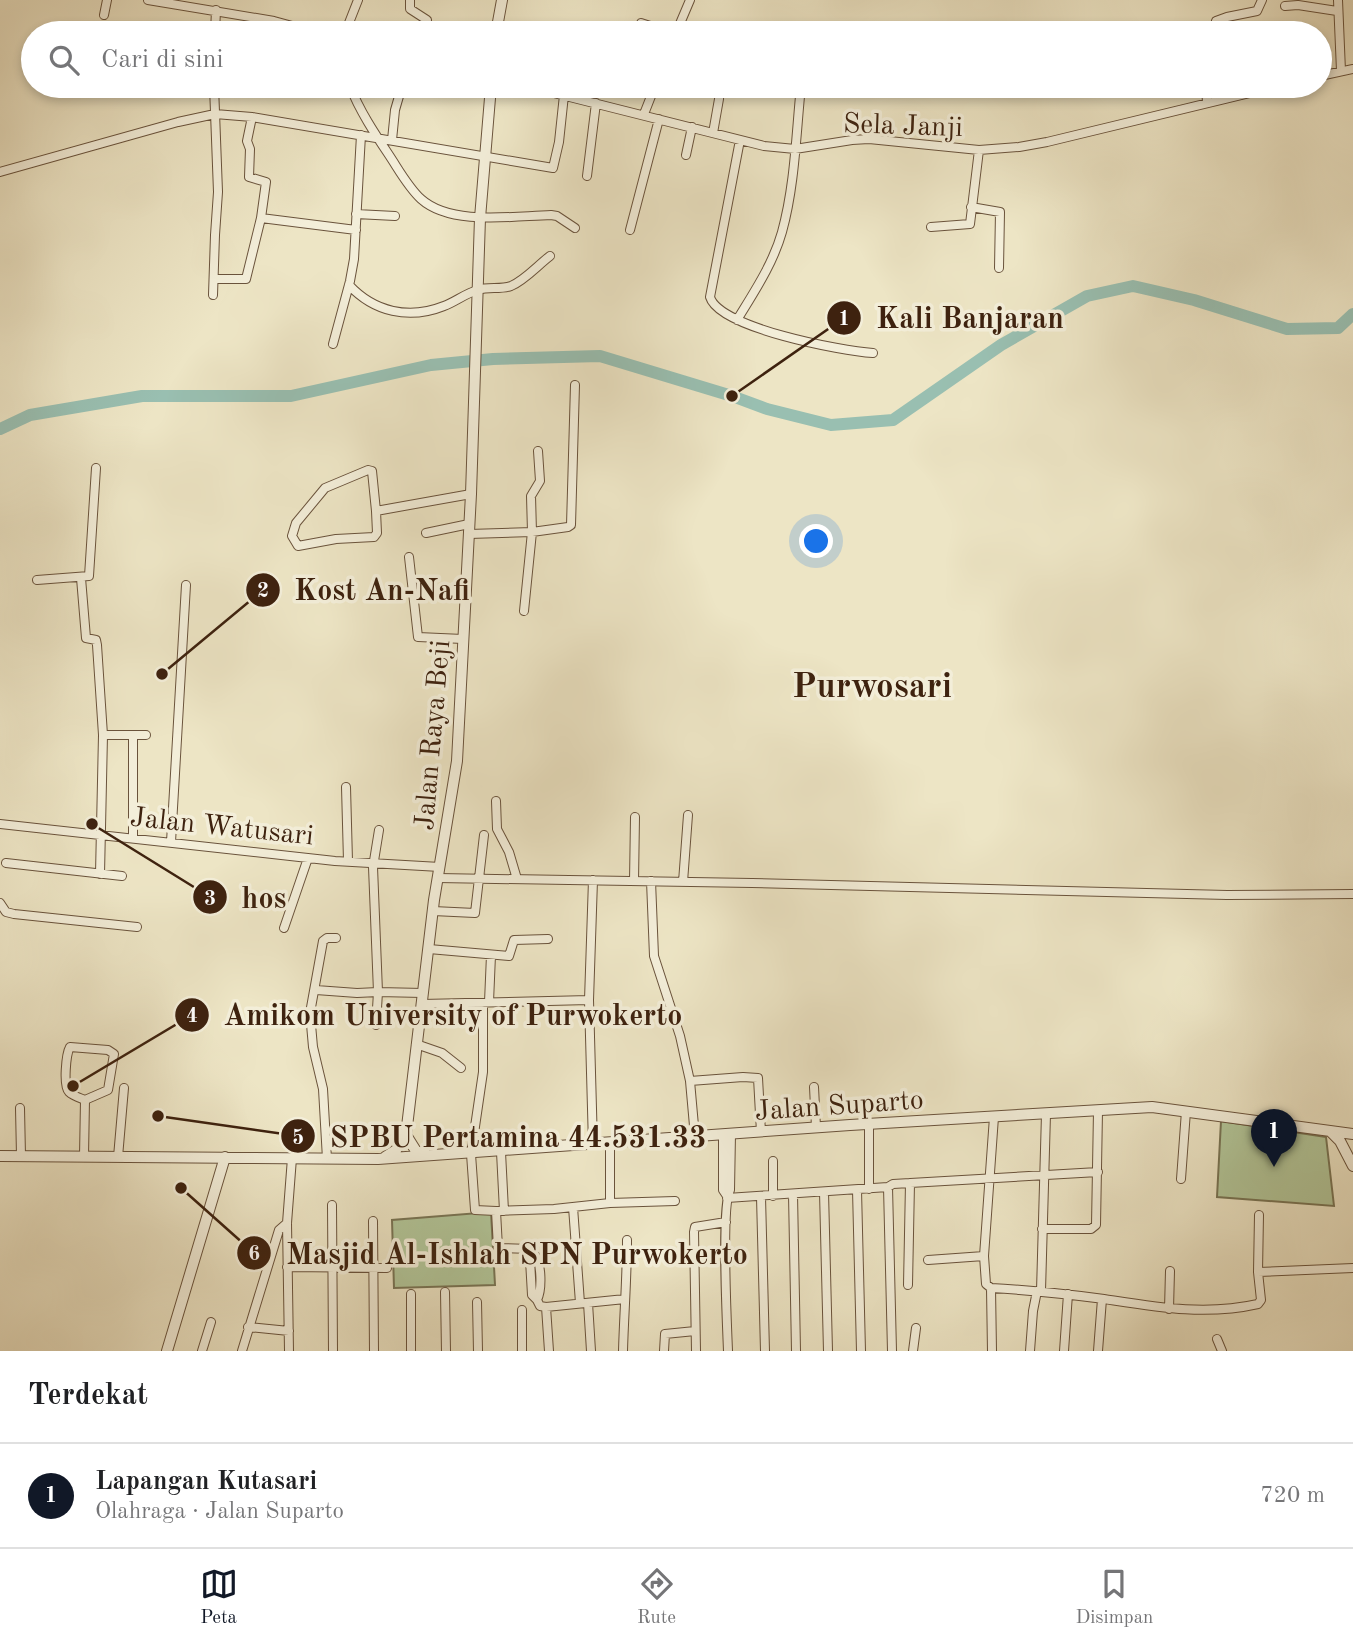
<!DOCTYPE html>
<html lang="id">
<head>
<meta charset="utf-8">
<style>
	:root { --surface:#fff; --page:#f2f2f2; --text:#202124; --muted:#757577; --line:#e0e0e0; --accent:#111827 }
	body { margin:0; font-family:"Old Standard TT",serif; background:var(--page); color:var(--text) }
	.you { position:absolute; left:817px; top:542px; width:24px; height:24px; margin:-18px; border:5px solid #fff; border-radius:50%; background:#1a73e8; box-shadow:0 0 0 10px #1a73e833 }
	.badge { display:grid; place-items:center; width:46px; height:46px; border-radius:50%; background:var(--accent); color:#fff; font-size:23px; font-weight:700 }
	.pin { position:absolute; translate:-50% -58px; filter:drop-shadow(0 2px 4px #0008) }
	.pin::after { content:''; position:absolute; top:37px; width:24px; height:21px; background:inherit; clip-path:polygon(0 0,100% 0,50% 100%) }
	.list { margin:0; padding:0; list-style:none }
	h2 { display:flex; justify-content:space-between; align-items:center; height:91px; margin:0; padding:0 28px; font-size:30px }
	h2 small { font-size:23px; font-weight:400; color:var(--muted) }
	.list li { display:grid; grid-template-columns:46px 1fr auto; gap:21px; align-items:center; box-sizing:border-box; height:105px; padding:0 28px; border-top:2px solid var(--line) }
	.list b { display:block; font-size:26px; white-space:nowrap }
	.list p { margin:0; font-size:23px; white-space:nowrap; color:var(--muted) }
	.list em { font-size:23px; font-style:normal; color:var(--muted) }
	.icon { flex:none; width:38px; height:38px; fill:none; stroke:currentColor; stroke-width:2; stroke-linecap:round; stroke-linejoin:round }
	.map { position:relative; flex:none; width:1353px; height:1351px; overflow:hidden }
	.search { position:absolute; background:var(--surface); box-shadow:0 4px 10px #0003; left:21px; right:21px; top:21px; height:77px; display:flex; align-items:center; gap:18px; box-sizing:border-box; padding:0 24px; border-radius:38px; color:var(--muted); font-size:26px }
	.sheet { height:196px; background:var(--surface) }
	nav { display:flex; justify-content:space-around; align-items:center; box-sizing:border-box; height:98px; border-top:2px solid var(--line); background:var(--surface); font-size:19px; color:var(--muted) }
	nav a { display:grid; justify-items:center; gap:4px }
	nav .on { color:var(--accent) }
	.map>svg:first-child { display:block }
	.garden { fill:#b2c699; stroke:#787454; stroke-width:2 }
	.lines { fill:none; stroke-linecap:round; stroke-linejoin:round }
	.river { stroke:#99bfb1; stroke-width:12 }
	.minor-casing { stroke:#6a533c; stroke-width:10 }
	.tertiary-casing { stroke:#6a533c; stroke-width:12 }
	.minor { stroke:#f3eed9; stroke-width:8 }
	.tertiary { stroke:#f3eed9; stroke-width:10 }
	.labels { text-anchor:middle; stroke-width:7; stroke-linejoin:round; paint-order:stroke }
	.street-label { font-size:28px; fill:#3e220f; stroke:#f3eed9 }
	.district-label { font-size:35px; font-weight:bold; fill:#3e220f; stroke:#f3eed9 }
	.leader { fill:none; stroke:#3e220f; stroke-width:2.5 }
	.callout-dot { fill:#3e220f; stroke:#f3eed9; stroke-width:2.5 }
	.mark-label { font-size:21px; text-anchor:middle; font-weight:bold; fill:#fff }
	.callout-label { font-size:30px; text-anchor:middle; font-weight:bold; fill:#3e220f; stroke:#f3eed9; stroke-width:7; stroke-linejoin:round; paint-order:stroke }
</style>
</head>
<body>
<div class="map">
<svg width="1353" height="1351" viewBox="0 0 1353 1351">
	<rect width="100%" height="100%" fill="#ede5c5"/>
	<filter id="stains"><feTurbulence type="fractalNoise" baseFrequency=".00286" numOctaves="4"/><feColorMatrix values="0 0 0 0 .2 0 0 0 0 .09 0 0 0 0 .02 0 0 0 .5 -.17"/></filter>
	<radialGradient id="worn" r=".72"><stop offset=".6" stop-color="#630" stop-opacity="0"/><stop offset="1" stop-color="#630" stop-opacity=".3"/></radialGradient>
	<path class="garden" d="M1221,1121l105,16 8,69 -117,-9z
		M491,1212l4,73 -101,3 -2,-68z"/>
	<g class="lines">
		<path class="river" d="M0,429l30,-14 112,-19h149l140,-31 62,-6 107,-3 132,40 35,13 64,16 62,-5 108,-75 86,-49 46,-10 61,14 93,29 51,-1 15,-14"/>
		<g class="minor-casing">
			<path id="minor" d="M148,0l126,21 44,12
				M410,0v9l17,11 -2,13
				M1338,0l3,71
				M1285,6l13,-1 39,6
				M104,15l3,-15
				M641,23l31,10
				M1266,28v5
				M215,33l1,-23
				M345,33l13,-33
				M676,33l14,-33
				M1213,33l3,-12 11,-4 30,-6 5,-11
				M1320,76l33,-7
				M350,86c9,24 25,48 39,69 10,15 19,32 32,44 30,27 92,17 130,16l6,1 18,12
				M526,86l238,60 31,3 57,-9 17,-1 110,11 40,-3 28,-5 232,-56
				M1206,86l1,17
				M644,114l11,-28
				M252,117l-5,24 3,8 -1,28 17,5 -5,36
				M713,133l6,-34
				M392,140l3,-30 7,-24
				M740,140l-30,157c9,31 132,54 163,56
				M686,155l6,-28
				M0,172l178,-50 37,-8 37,3 301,51 6,-26 5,-47
				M587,176l9,-73
				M971,207l29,5 -1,56
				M356,214l39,2
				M931,227l39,-3 9,-74
				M630,230l29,-111
				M214,279h32l15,-61 95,12
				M349,285c25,27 60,35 95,21 11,-4 22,-13 34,-16 10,-4 22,0 33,-4 14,-6 27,-21 39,-30
				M213,295l2,-60 3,-43 -4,-106
				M737,320c17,-28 36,-56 45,-88 13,-47 14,-98 19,-146
				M333,344l17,-63 4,-22 7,-124
				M376,511l1,22 -3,4 -38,2 -38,7 -6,-10 4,-13 29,-35 43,-18 4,1 4,40 95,-17
				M426,533l43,-9
				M469,534l63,-2 36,-5 3,-2 4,-140
				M409,557l9,80 45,2
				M81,578l5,60 10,2 1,5 6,90 -3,139
				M37,580l52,-4 7,-108
				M524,611l8,-79 -1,-36 9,-15 -2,-30
				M103,735h43
				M133,735v103
				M346,787l2,74
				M496,801l1,28 12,23 8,27
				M0,824l335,37 105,6
				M379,830l-6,37 5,125 45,1
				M171,842l15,-257
				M6,863l116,13
				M438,878l314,5 475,12 126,-1
				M593,880l-4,120 4,145
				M634,881l1,-64
				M651,881l3,75 26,80 10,45 5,56
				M683,882l5,-67
				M0,903l6,9 8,2 123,13
				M433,911l42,2 9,-78
				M284,928l24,-70
				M429,949l80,7 5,-16 34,-1
				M316,990l41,3 21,-1 -2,33
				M489,1002l2,-47
				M483,1003v69l-12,82 4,56 21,1 58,-2 56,-6v-59
				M422,1004l167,-4
				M416,1044l26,9 19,15
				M690,1081l53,-4 15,1 3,54
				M814,1087l2,40
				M20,1108l1,48
				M994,1117l-10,139 2,28 5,4c38,2 75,6 113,11 52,8 101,17 154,5l3,-4 -3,-28 95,-4
				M723,1135v55l4,6
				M501,1152l3,59
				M84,1156l1,-56c-5,-2 -12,-4 -16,-8 -6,-6 -3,-38 1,-45l38,3 6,4 -6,36 -23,10
				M118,1157l6,-69
				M327,1159l-4,-70 -10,-42 -3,-34 13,-72 4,-3h9
				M773,1161v35
				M1181,1179l5,-68
				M888,1187l5,-3 205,-12
				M869,1189v-65
				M857,1190l4,161
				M824,1192l4,159
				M793,1194l3,157
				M761,1197l4,154
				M727,1198l161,-11 4,164
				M610,1203l65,-2
				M332,1205l1,146
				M573,1207l7,96
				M496,1211l2,37 32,1 4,5
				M373,1221l1,130
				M1042,1229h49l5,-4 2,-114
				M534,1254c8,8 8,36 3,46l-5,-5 -2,-35z
				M928,1260l56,-4
				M287,1267l100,1
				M1258,1272l1,-57
				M908,1285l2,-102
				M991,1288l1,63
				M1041,1291l5,-177
				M445,1292l1,59
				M537,1300l3,6 6,1 79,-8
				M477,1302l1,49
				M588,1303l3,48
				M546,1307l3,44
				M1169,1309l1,-38
				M522,1310v41
				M248,1327l41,4
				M1217,1339l5,12
				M202,1351l9,-29
				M242,1351l37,-121 8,-7
				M289,1351l-2,-128 5,-65
				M411,1351v-57
				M623,1351c1,-37 4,-73 4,-111
				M664,1351l1,-17 30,-3
				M696,1351l-2,-119 1,-5 31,-5
				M728,1351c-1,-27 -7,-145 2,-161l1,-56
				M913,1351l3,-23
				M1030,1351l3,-40 4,-20
				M1064,1351l4,-57
				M1098,1351l4,-52"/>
		</g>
		<g class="tertiary-casing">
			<path id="tertiary" d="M496,33l6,-33
				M1331,1132l9,9 13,25
				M406,1135l10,16 11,4
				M0,1156l378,3 472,-34 302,-18 201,27
				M385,1157l11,-7 10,-15 28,-235 23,-139 14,-267 9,-276 11,-132
				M167,1351l58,-194"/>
		</g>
		<use href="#minor" class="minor"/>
		<use href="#tertiary" class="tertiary"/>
	</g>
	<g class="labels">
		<g class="street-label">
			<text transform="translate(903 124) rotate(2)" y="10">Sela Janji</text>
			<text transform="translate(431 735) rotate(-85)" y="10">Jalan Raya Beji</text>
			<text transform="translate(222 825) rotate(6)" y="10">Jalan Watusari</text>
			<text transform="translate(839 1104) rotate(-4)" y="10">Jalan Suparto</text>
		</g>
		<g class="district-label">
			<text x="872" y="697">Purwosari</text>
		</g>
	</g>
	<path class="leader" d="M732 396L844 318M162 674L263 590M92 824L210 897M73 1086L192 1015M158 1116L298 1136M181 1188L254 1253"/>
	<g class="callout-dot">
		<circle cx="732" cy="396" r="7"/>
		<circle cx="162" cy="674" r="7"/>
		<circle cx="92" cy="824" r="7"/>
		<circle cx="73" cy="1086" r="7"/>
		<circle cx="158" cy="1116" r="7"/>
		<circle cx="181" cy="1188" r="7"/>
		<circle cx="844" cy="318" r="18"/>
		<circle cx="263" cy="590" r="18"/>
		<circle cx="210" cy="897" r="18"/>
		<circle cx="192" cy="1015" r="18"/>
		<circle cx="298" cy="1136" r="18"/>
		<circle cx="254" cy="1253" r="18"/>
	</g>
	<g class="mark-label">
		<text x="844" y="325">1</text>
		<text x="263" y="597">2</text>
		<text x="210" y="905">3</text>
		<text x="192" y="1022">4</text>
		<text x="298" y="1144">5</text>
		<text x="254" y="1260">6</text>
	</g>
	<g class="callout-label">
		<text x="970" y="328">Kali Banjaran</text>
		<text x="382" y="600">Kost An-Nafi</text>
		<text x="264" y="908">hos</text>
		<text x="453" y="1025">Amikom University of Purwokerto</text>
		<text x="518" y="1147">SPBU Pertamina 44.531.33</text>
		<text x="517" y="1264">Masjid Al-Ishlah SPN Purwokerto</text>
	</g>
	<rect width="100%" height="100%" filter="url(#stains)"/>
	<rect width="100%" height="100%" fill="url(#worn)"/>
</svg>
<div class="you"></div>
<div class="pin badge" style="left:1274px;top:1167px">1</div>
<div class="search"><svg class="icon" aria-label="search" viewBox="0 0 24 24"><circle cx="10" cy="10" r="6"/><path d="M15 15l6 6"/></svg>Cari di sini</div>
</div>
<section class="sheet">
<h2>Terdekat<small></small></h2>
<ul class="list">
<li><span class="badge">1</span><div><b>Lapangan Kutasari</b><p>Olahraga · Jalan Suparto</p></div><em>720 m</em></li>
</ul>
</section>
<nav>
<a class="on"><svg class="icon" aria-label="map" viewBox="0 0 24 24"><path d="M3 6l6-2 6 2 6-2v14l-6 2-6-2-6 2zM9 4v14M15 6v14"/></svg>Peta</a>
<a><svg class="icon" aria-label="directions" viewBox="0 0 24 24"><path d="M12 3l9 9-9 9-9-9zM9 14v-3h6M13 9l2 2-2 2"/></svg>Rute</a>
<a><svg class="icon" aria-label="saved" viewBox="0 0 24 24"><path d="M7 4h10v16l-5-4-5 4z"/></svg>Disimpan</a>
</nav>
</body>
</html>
